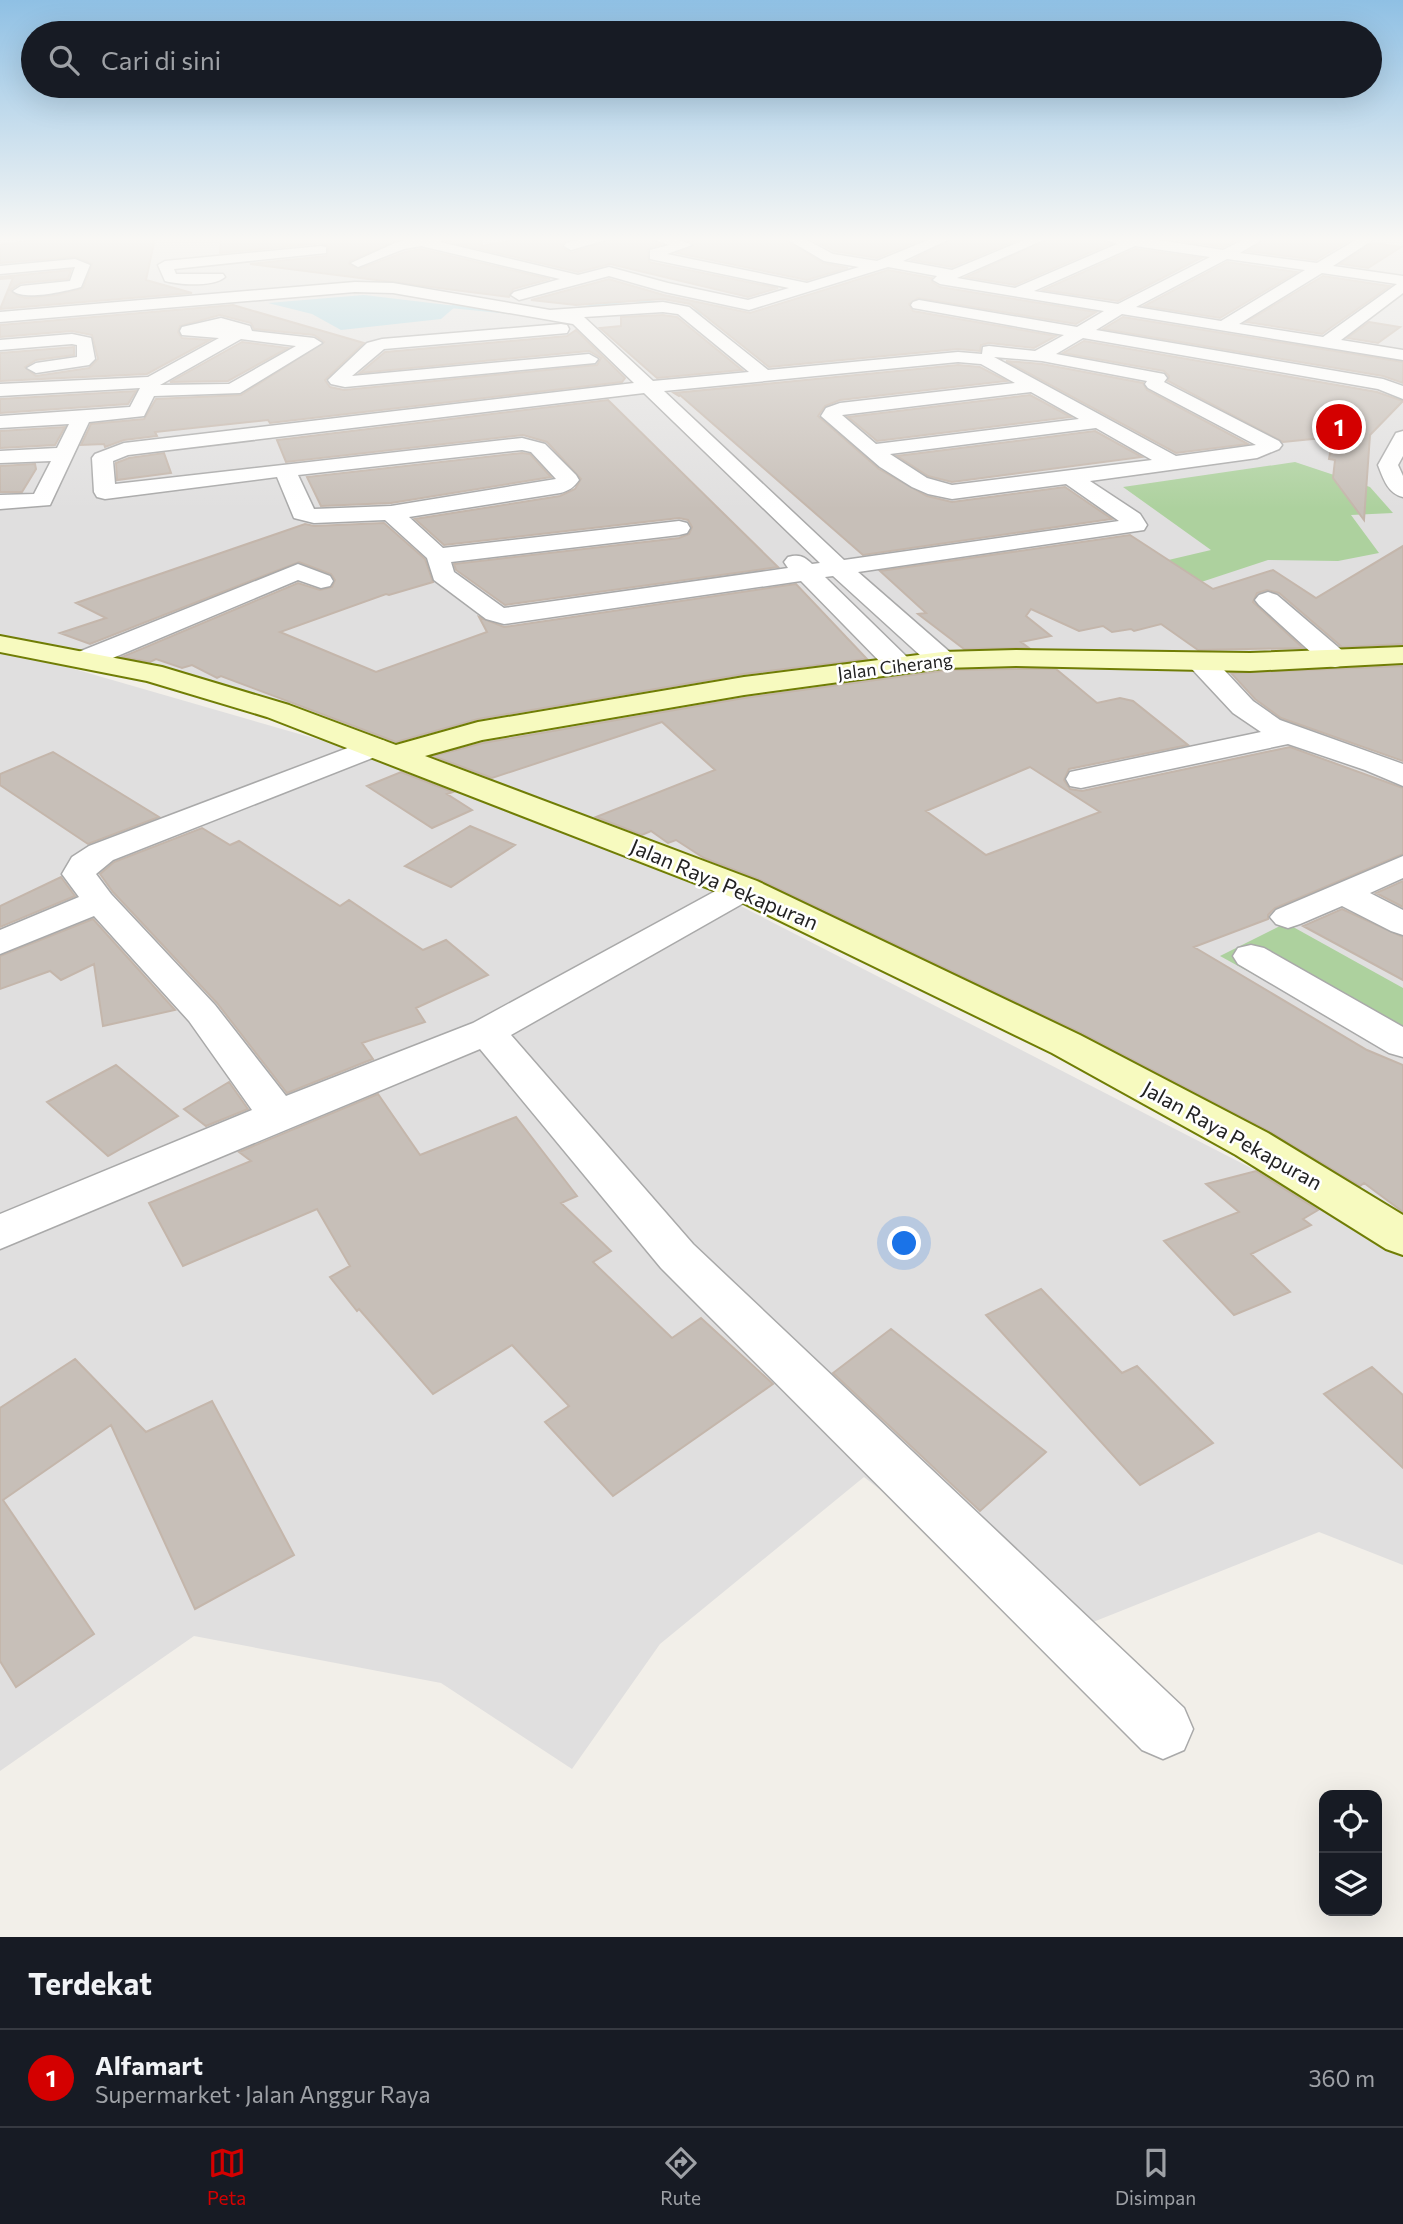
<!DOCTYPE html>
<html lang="id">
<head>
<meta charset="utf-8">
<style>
	:root { --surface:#171b24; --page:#20242c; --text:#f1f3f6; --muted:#9ea1a6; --line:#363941; --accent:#d40000 }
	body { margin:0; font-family:Commissioner,sans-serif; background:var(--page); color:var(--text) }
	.controls { position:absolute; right:21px; bottom:21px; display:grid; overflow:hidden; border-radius:14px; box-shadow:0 7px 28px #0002 }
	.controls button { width:63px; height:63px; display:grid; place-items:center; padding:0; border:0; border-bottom:2px solid var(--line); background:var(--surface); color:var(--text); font:35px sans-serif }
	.you { position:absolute; left:905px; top:1244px; width:24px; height:24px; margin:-18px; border:5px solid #fff; border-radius:50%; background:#1a73e8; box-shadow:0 0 0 10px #1a73e833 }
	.badge { display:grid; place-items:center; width:46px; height:46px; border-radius:50%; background:var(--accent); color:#fff; font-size:23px; font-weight:700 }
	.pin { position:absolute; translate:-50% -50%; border:4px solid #fff; box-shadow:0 2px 7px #0006 }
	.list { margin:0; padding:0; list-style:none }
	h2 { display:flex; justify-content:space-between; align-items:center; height:91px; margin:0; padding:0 28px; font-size:30px }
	h2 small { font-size:23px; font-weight:400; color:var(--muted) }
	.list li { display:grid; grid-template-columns:46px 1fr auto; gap:21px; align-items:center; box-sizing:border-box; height:98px; padding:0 28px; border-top:2px solid var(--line) }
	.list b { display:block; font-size:26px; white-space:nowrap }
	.list p { margin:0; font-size:23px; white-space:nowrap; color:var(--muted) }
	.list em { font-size:23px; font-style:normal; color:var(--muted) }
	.icon { flex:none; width:38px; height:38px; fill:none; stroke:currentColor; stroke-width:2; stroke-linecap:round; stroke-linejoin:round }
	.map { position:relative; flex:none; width:1403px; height:1937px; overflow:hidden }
	.search { position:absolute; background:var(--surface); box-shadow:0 7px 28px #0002; left:21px; right:21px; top:21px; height:77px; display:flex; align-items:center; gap:18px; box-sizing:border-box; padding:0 24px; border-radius:38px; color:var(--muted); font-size:26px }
	.sheet { height:189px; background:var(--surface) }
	nav { display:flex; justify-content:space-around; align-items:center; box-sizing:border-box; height:98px; border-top:2px solid var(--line); background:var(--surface); font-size:19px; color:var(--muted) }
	nav a { display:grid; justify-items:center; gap:4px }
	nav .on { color:var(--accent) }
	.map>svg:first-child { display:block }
	.residential { fill:#e0dfdf }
	.forest { fill:#add19e }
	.water { fill:#aad3df }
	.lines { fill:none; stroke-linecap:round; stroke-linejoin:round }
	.stream { fill:#aad3df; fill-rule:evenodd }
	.building { fill:#c7bfb8; stroke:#c4b6ab; stroke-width:2; fill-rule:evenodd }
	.street-casing { stroke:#a9a9a9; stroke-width:3 }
	.secondary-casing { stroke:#707d05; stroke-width:4 }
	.street { fill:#fff; fill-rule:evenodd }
	.secondary { fill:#f7fabf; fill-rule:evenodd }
	.labels { text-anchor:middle; stroke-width:5; stroke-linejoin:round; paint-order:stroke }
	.far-street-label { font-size:18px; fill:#222; stroke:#fff }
	.street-label { font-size:21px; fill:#222; stroke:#fff }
</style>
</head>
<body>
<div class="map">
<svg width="1403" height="1937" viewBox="0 0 1403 1937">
	<rect width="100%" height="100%" fill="#f2efe9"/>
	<path class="residential" d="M0,238h1403v999l-659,-348 -466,-178 -278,-67z
		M0,653l43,7 305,88 309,115 746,383v319l-84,-33 -256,102 -199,-157 -204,167 -88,125 -131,-86 -247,-47 -194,135z"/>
	<path class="forest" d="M1295,462l75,25 23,26 -42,2 28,38 -41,8 -70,-1 -91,30 -47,-21 81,-19 -88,-63z
		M1286,923l117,65v68l-183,-100z"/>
	<path class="water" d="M364,295l92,11 -15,13 -100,11 -29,-16 -44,-11z"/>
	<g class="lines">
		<path class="stream" d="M1088,286l2,3 -93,46 -5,-1z
			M634,297l83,17 3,2 -3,2 -83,-17 -74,12 -3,-2z
			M452,305l58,5 3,2 -3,2 -60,-6z"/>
	</g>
	<path class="building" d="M45,238h110l-9,42 46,13 -192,16 13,-31 -13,1v-2l71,-7 -3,9 -47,4 -11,7 8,6 8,2 31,-3 26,-7 9,-24 -16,-7 -76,6v-18z
		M221,238h182l-53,23 -1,3 10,5 46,-17 16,-3 129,30 -37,10 -4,8 -259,-33 76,-8 3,-9 -8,-4 -101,10z
		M449,238h32l1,8 42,-8h50l-9,2 -4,7 11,6 42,-15h34l12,7 -12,3 1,14 129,26 -30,9 -138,-33 -32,8 -132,-31z
		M682,238h100l41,25 25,5 -41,12 -130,-27 17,-7 -1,-3z
		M809,238h116l-48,20 -43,-7z
		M954,238h68l-70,29 -40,-7z
		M1050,238h48l12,6 -95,41 -49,-8z
		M1164,238h77l-18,9z
		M1268,238h65l17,2 -34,20 -68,-9z
		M1373,243l28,4 -33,21 -28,-4z
		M1135,249l66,9 -83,43 -75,-11z
		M1227,262l70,10 -77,46 -76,-12z
		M888,270l44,8v4l8,5 156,25 -20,12 -158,-26 -9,6 4,7 143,25 -22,12 -45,-5 -8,2 -1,6 -22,-2 -189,18 -79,-63 -27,-5 -87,6 -45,-5 78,-21 55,16 86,18z
		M1323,276l67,10 -68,48 -76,-12z
		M233,305l131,38 -39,37 5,7 14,3 253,-25 4,-7 -12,-7 -229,22 25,-21 182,-16 9,-6 49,48 -3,4 -352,41 -2,-3 -113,12 2,4 -33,4 -19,7 -1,-3 -23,1 10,-21 53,-5 12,-20 85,-4 83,-53 -10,-7 -60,-6 -3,-6 -31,-8 -40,11 -2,6 4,6 28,2 -63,34 -147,7v-28l74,-6v8l-38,5 -11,7 11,9 53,-8 9,-9 -6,-24 -20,-4 -72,6v-12z
		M663,315l14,2 65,53 -85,8 -57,-50 21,-2v-9z
		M1123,317l280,45v21l-20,-7 -280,-47z
		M1369,322l31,5 -22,16 -31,-5z
		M1084,341l293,51 26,9 -33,34 -6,85 -31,-42 2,-18 -6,-1 4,-22 -50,5 -115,-61 1,-5 -5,-5 -101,-18z
		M242,342l46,6 -60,33 -58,1z
		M1006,361l36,3 101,19 4,7 101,54 -72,9z
		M958,365l22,2 27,14 -167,19 -15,6 -7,10 61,53 48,27 25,6 113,-15 47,32 -249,36 -183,-160 -1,1 -5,-3z
		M136,391l-8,13 -128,9v-14z
		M1030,395l41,22 -194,24 -29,-24z
		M608,400l170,167 -273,38 -49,-35 -2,-6 225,-26 10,-4 3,-7 -4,-7 -9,-2 -235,27 -29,-26 145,-23 15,-7 6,-10 -34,-37 -24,-7 -237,27 -9,-22z
		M65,427l-10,18 -55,3v-17z
		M1095,431l47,26 -190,25 -24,-6 -31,-20z
		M164,453l7,20 -54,7 -1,-17 13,-5z
		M522,453l8,1 21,23 -160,26 -70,3 -14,-29z
		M35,464l1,5 -14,23h-22v-26z
		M384,523l41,36 8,23 -44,13 -3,-1 -106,38 96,40 111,-40 -8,-15 25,10 292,-43 71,75 -123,15 -266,45 -82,23 -175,-66 -4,2 -25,-13 -10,3 -26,-9 -6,3 -28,-5 176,-74 22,7 12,-3 3,-7 -4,-6 -32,-12 -209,82 -30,-11 46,-15 -30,-15 229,-79 9,2z
		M1130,535l83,54 60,-19 43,28 87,-52v98l-61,3 -63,-54 -12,-3 -10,3 -4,9 50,46 -105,2 -37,-26 -27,7 -3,-2 -19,3 -9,-6 -24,5 -48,-22 -5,7 25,20 -30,6 8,6 -65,1 -46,-35 8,-1 -46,-42z
		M1403,666v95l-122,-43 -26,-19 -24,-26z
		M1016,669h40l41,34 23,-5 13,3 55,44 -119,24 -5,11 6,9 12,2 208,-44 113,41v66l-128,54 -7,7v4l-74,28 173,103 36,15v147l-39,-29 -4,3 -91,-55 -188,-98 -323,-154 -54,-21 -28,-18 -8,3 -17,-12 -9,4 -46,-18 119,-47 -53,-48 -170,56 -59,-22 50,-13 261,-45 205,-28zM1030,767l70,45 -114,43 -60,-44z
		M53,752l23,14 83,51 -71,27 -88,-59v-11z
		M401,772l52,20 -6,2 25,16 -40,18 -65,-42z
		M470,826l45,19 -64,42 -46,-21z
		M202,828l28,17 9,-4 101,65 9,-6 74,50 23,-10 42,35 -72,33 9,14 -63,21 11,16 -86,34 -70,-90 -104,-111 -13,-18 14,-12z
		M61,877l14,19 -75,31v-21z
		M1403,881v26l-27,-14z
		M1342,909l61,28v43l-100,-54z
		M93,919l82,91 -72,16 -9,-62 -33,16 -11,-9 -50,18v-33z
		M116,1065l62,51 -70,40 -61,-54z
		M229,1082l19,27 -42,17 -22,-17z
		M378,1094l42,61 96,-38 61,79 -16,7 50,48 -18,11 79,76 29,-20 72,66 -160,112 -68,-74 24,-16 -57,-61 -79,49 -74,-85 -2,2 -27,-34 20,-11 -33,-57 -134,57 -34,-63 102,-42 -12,-9z
		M1256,1171l62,39 -15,9 8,6 -60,29 39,38 -56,23 -70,-74 75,-29 -33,-28z
		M1041,1289l81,84 15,-7 76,77 -73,42 -154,-170z
		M891,1329l155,123 -66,59 -147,-138z
		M75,1359l71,73 66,-31 82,154 -99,54 -84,-184 -108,75 91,134 -78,53 -16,-26v-253z
		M1372,1367l31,28v73l-79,-74z"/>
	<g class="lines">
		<g class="street-casing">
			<path id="street" d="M414,238h32l-6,4 138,33 31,-8 59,16 80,17 41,-12 -139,-29v-9l19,-5 -19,-7h25l17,7 -25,9 140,29 52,-16 -35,-6 -39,-23h18l30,16 44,7 56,-23h19l-49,23 49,9 77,-32h19l-91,40 58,10 102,-44 -17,-6h45l78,12 24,-12h18l-25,15 77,10 42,-25h17l-43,28 70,10v17l-62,47 62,10v10l-281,-46 -26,16 287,49 20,7v13l-25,-10 -295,-51 -27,16 108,20 3,4 -3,4 115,59 3,4 -3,4 -22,9 -167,23 50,33 7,11 -3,5 -286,42 94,82 3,6 -3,6 -10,2 -10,-2 -99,-90 -8,1 84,82 4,6 -4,6 -10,2 -10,-2 -88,-90 -297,43 -18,-5 -52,-39 -7,-22 -42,-38 -71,3 -20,-5 -17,-41 -172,22 -8,-2 -3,-5 -2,-34 3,-4 29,-11 510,-60 -61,-59 -180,-31 -38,-1 -355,30v-10l355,-30 38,1 157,27 113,-8 26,5 79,63 190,-18 24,2 1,-7 6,-1 46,5 29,-16 -151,-27 -2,-3 2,-3 6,-2 158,27 27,-16 -164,-27 -7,-4 4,-4 -49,-9 -139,43 -84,-18 -56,-16 -90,24 -8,-5 3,-3 46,-13 -139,-33 -17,3 -46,18 -7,-4 44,-20zM1135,246l75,11 -92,47 -84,-13zM1227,259l78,11 -84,51 -85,-14zM1322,273l75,11 -74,53 -84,-13zM663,312l15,2 71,58 -96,9 -69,-64zM994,357l48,4 105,20 -2,3 3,4 108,57 -80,11zM958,362l23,2 34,19 -175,20 -14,5 -5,8 59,51 32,20 16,7 24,5 114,-15 53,37 -275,39 -180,-169zM1031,392l48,27 -203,25 -34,-29zM644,393l176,170 -8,1c-8,-8 -13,-10 -24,-7l-4,5 4,6 -284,40 -50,-36 -3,-10 228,-27 8,-2 3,-5 -3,-5 -8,-2 -236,27 -34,-31 151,-24c9,-2 14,-6 19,-13l-3,-5 -31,-31 -23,-6 -407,46 -2,-23 15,-6zM1096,428l56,32 -200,25 -25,-7 -37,-24zM522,450l9,2 25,27 -165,27 -77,3 -16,-34z
				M586,238h26l-41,12 -7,-4 2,-3z
				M321,246l5,1v6l-152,16 2,5h47l2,3c-11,10 -45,8 -60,4l-7,-16 7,-4z
				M75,259l15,6 -9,22c-15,4 -56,14 -68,4l8,-5 49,-5 5,-14 -75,7v-8z
				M221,318l29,8 2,5 62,7 8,5 -82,50 -86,3 -10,20 -55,6 -39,83 -50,4v-14l34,-1 17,-33 -51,2v-12l57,-3 12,-24 -69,4v-12l130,-9 10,-19 -140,8v-12l148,-7 71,-39 -37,-3 -2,-4 2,-4zM241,339l55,7 -67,38 -69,1z
				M561,324l6,1 2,4 -2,4 -183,16 -32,27 237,-22 9,5 -3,4 -250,24 -14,-3 -3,-4 39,-37 15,-4z
				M72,334l19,4 4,21 -6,6 -53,8 -9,-5 9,-5 41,-6v-12l-5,-1 -72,6v-10z
				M1403,431v25l-5,9 5,11v21c-15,-3 -20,-19 -25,-32l18,-32z
				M298,564l32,12 3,5 -3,5 -9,2 -23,-8 -202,85 -10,2 -10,-2 -3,-6 3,-6z
				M1268,592l9,3 68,58 3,6 -3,6 -10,2 -10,-2 -66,-60 -4,-5 4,-5z
				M1201,654l10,2 42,45 27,19 123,44v22l-38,-16 -77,-26 -207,44 -11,-2 -4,-7 4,-7 191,-40 -28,-19 -42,-45 -4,-6 4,-6z
				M374,738l11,3 4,6 -4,6 -272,107 -17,14 15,20 104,111 71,91 187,-73 259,-141 12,-3 12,3 5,7 -5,7 -245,139 182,209 491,464 9,21 -9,21 -21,9 -21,-9 -481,-482 -181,-219 -480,200v-35l252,-104 -63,-89 -95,-105 -94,38v-24l79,-33 -17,-23 10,-17 17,-11z
				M1403,856v22l-33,15 33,17v25l-12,-4 -49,-25 -42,18 -12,4 -12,-4 -6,-7 6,-7z
				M1251,945l13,3 139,79v30l-14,-4 -151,-89 -5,-8 5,-8z"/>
		</g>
		<g class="secondary-casing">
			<path id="secondary" d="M0,636l162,31 127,38 107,40 82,-23 266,-45 198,-25 74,-2 234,3 153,-6v16l-153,8 -234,-5 -74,2 -198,27 -262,45 -57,16 332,125 323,154 188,98 135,82v40l-17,-6 -150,-94 -184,-102 -321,-156 -464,-180 -120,-36 -147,-29z"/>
		</g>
		<use href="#street" class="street"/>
		<use href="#secondary" class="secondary"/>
	</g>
	<linearGradient id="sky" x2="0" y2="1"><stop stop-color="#8fc0e4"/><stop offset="0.47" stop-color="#f9f8f5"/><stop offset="1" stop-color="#f9f8f5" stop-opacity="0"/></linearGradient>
	<rect width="1403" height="509" fill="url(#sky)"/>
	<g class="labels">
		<g class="far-street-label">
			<text transform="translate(895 667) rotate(-7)" y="6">Jalan Ciherang</text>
		</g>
		<g class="street-label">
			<text transform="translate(724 885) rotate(23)" y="7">Jalan Raya Pekapuran</text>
			<text transform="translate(1232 1136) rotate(29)" y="7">Jalan Raya Pekapuran</text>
		</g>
	</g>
</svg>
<div class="controls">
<button><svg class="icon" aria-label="locate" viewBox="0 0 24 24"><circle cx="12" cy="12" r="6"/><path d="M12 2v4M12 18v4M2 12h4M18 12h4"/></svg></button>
<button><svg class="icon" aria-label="layers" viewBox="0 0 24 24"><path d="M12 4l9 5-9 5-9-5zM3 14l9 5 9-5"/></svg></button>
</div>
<div class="you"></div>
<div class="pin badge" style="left:1339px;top:427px">1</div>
<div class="search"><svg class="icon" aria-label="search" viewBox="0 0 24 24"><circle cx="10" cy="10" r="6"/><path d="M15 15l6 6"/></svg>Cari di sini</div>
</div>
<section class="sheet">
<h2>Terdekat<small></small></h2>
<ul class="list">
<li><span class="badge">1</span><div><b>Alfamart</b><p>Supermarket · Jalan Anggur Raya</p></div><em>360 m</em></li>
</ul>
</section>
<nav>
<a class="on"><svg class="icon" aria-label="map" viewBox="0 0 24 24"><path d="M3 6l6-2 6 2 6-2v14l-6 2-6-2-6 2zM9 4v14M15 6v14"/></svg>Peta</a>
<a><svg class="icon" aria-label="directions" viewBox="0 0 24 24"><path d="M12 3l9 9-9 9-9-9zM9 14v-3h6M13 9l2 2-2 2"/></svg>Rute</a>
<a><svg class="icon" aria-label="saved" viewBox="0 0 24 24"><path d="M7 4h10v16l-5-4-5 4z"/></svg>Disimpan</a>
</nav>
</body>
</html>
